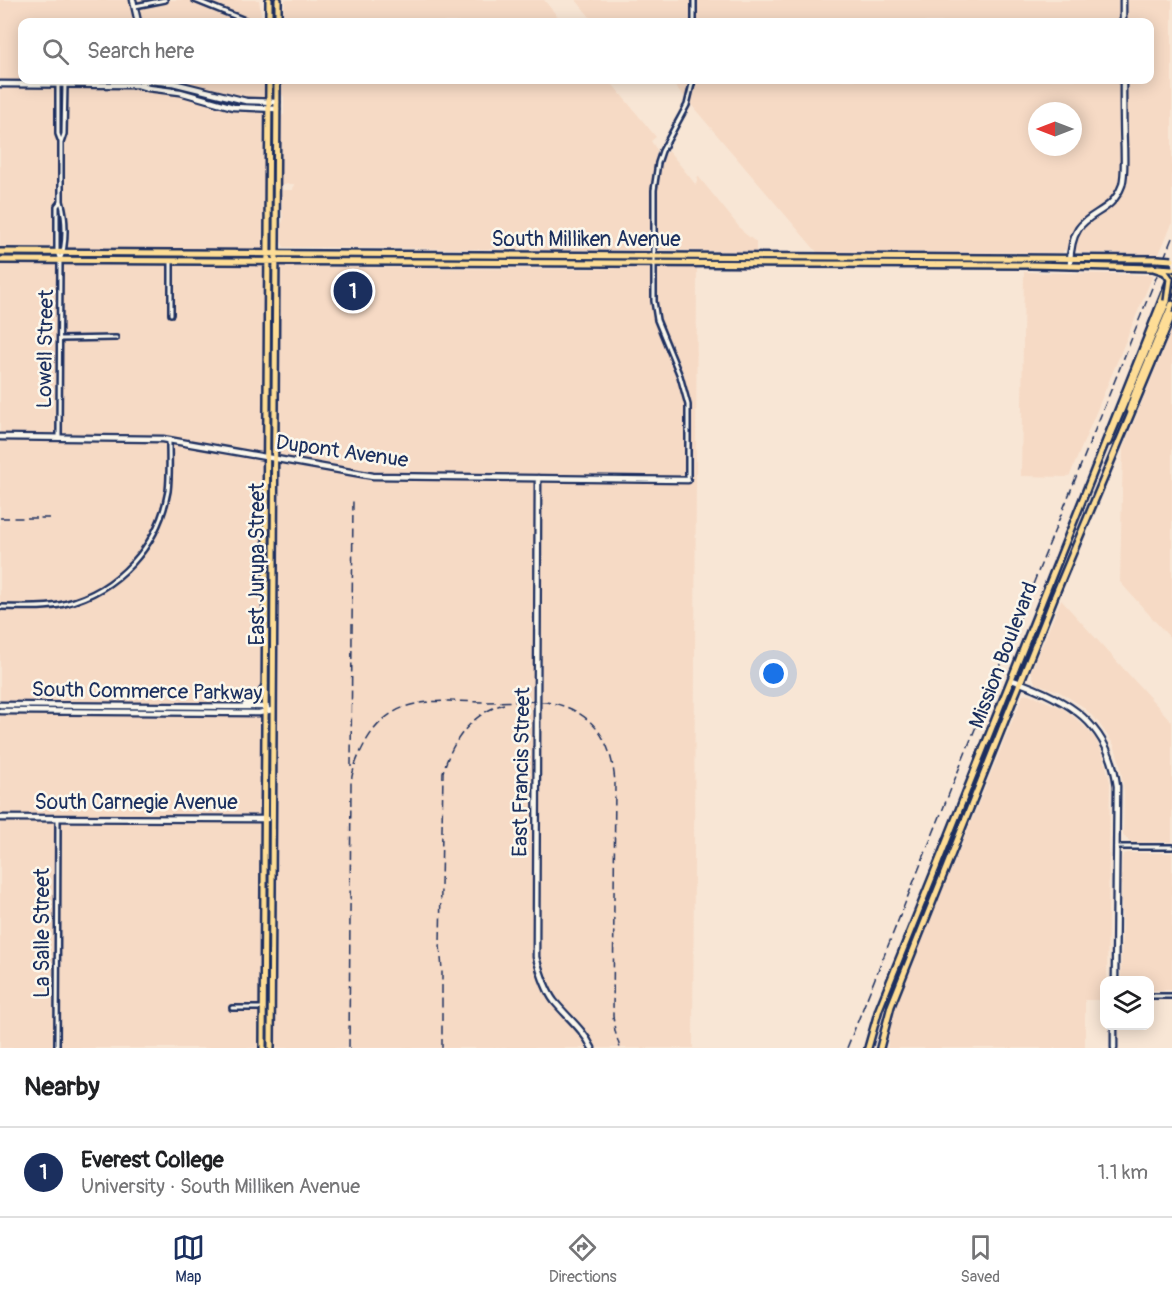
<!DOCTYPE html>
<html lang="en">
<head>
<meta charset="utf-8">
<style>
	:root { --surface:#fff; --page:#f6f6f6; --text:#202124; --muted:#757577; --line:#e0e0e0; --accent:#1b2f5e }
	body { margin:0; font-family:Pangolin,sans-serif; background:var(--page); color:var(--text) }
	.controls { position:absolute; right:18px; bottom:18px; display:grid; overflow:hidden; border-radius:12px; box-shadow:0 3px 15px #0003 }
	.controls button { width:54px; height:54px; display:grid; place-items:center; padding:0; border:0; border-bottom:2px solid var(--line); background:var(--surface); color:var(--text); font:30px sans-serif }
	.compass { position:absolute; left:1028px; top:102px; width:54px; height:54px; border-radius:50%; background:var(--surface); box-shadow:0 3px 15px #0003; rotate:270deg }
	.you { position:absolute; left:774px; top:674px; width:21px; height:21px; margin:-15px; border:4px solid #fff; border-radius:50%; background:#1a73e8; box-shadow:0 0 0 9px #1a73e833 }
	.badge { display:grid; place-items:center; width:39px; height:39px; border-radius:50%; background:var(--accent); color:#fff; font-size:20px; font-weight:700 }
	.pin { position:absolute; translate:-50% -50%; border:3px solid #fff; box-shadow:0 2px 6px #0006 }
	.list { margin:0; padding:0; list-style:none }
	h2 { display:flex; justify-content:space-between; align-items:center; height:78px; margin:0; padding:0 24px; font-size:26px }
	h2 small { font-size:20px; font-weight:400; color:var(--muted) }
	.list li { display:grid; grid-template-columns:39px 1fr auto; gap:18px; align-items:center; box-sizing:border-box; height:90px; padding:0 24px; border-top:2px solid var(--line) }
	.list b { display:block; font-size:22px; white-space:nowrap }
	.list p { margin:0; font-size:20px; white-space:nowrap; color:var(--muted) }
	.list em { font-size:20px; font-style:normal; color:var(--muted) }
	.icon { flex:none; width:33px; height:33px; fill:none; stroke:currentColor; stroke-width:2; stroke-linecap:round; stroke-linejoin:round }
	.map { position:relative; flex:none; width:1172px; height:1048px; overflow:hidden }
	.search { position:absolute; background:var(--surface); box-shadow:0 3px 15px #0003; left:18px; right:18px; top:18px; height:66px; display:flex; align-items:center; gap:15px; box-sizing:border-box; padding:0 21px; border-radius:12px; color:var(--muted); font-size:22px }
	.sheet { height:168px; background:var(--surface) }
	nav { display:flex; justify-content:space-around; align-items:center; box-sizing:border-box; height:84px; border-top:2px solid var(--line); background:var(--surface); font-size:16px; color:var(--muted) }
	nav a { display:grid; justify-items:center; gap:3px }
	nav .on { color:var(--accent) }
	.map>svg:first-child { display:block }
	.built { fill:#f6dac5; fill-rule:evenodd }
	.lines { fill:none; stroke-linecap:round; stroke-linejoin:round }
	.street-casing { stroke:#1b2f5e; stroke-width:8 }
	.secondary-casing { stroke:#1b2f5e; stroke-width:9 }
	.primary-casing { stroke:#1b2f5e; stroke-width:10 }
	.street { stroke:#fbf7ec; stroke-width:3 }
	.secondary { stroke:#fbf7ec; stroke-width:4.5 }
	.primary { stroke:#fedd96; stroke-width:5 }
	.rail { stroke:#1b2f5e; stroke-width:1.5; stroke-dasharray:9 4.5; stroke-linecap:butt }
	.primary-bridge-casing { stroke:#1b2f5e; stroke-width:10; stroke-linecap:butt }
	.primary-bridge { stroke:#fedd96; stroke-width:5 }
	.labels { text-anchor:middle; stroke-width:5; stroke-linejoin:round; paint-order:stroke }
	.street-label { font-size:21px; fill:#1b2f5e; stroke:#fbf7ec }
</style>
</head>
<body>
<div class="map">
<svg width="1172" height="1048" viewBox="0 0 1172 1048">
	<rect width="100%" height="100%" fill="#f8e6d5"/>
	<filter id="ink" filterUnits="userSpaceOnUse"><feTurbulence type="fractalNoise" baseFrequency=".0167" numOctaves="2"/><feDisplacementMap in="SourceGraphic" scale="12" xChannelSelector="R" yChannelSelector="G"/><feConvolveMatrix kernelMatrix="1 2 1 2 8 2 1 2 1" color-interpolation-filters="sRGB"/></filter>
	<g filter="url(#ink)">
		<path class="built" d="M0,0h259l3,22h-240v58h243v186l249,3 183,-1 -4,780h-693z
			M285,0h259l18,22h-280z
			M576,0h596v224l-13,30 -78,-1 -3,-3h-14l-2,3 -245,-1 -147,-172h480v-58h-556zM1037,111h36v36h-36z
			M282,80h327l47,57 -5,4 6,9 -6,33 -1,64 -4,4 -362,-4 -4,-7 1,-15 2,-4 -2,-31h12l1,-6h-13v-67l3,-3v-17l-2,-3z
			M668,150l28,35 2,-9 46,57 12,9v10l-98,-2 -1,-59 4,-27z
			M1024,272l129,3 -83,200 -4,2 -45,-1z
			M1172,329v311l-52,-58 3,-134z
			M1061,600l111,122v120l-41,1 -8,-8 1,-42 -4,-30 -6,-18 -16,-23 -16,-16 -24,-15 -23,-8 -4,-12z
			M1029,694l35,15 18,15 13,14 9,19 6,25 -3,198h-3v20h-19v48h-198l5,-34 131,-319z
			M1128,853h44v137h-22v-10h-29l1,-122 1,-4z"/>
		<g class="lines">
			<g class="street-casing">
				<path id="street" d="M195,0l52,21 7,1
					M694,0v22
					M135,6l30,-6
					M58,84v50l3,8
					M60,260l-3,-8v-46l4,-5v-58l3,-9 1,-50
					M171,314v-53
					M60,339l56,-1
					M59,437l1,-177c7,-15 6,-43 1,-59
					M688,480v-75l-8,-29 -23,-56 -3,-19v-111l4,-27 4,-12 25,-46 6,-25
					M0,607c21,0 43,2 64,-3 54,-13 95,-59 104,-113 2,-16 1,-34 1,-50
					M1116,847h56
					M1150,996h22
					M232,1008h30
					M57,1048l1,-229"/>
			</g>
			<g class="secondary-casing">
				<path id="secondary" d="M133,0l5,22
					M1123,22v-22
					M0,84l130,1h8l10,-4 25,2 73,18 31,1
					M138,85l10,3 32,4 53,15 44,2
					M1070,266c0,-62 38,-42 52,-81 3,-11 2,-25 2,-36 -1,-23 -1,-46 -1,-69
					M0,437l163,2 210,37 315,4
					M538,478l-2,479c4,15 9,32 18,44 13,16 29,28 38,47
					M1012,680c56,19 97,43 105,106l-2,194
					M0,705l267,2
					M245,705c12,-3 16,-10 20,-21
					M0,711l259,2 13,-3
					M0,818l267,1
					M1114,1048v-22"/>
			</g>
			<g class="primary-casing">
				<path id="primary" d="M269,22v-22
					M278,22v-22
					M0,252l1158,7
					M0,260l1031,5 122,3
					M1129,410l5,-15 38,-91
					M1108,442l64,-153
					M263,1048l6,-968
					M271,1048l6,-968
					M868,1048l11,-39c99,-244 195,-489 293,-734
					M880,1048l11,-42 163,-408 118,-283"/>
			</g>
			<use href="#street" class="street"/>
			<use href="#secondary" class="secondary"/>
			<use href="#primary" class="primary"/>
			<path class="rail" d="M0,518h52
				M351,767l2,-270
				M349,1048l2,-266c2,-14 7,-26 14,-39 27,-49 70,-42 118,-41 23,0 47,-2 70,1 42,10 59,39 62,80l-2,233 2,15 5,17
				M442,1048v-78l-2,-25 3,-173c9,-31 29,-59 61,-68
				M847,1048l325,-810"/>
			<g class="primary-bridge-casing">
				<path id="primary-bridge" d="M1158,259l14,1
					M1153,268l12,4 5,7 -3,22
					M1158,268l14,1"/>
			</g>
			<use href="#primary-bridge" class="primary-bridge"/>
		</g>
	</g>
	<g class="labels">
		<g class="street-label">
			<text x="586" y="246">South Milliken Avenue</text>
			<text transform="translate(45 349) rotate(-89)" y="7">Lowell Street</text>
			<text transform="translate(342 451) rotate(8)" y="7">Dupont Avenue</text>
			<text transform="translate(257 564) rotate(-90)" y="7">East Jurupa Street</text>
			<text transform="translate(1003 655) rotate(-69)" y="7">Mission Boulevard</text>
			<text transform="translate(147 691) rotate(1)" y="7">South Commerce Parkway</text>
			<text transform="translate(521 772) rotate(-89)" y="7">East Francis Street</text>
			<text x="136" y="809">South Carnegie Avenue</text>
			<text transform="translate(42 933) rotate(-90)" y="7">La Salle Street</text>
		</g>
	</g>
</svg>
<div class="controls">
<button><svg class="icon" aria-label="layers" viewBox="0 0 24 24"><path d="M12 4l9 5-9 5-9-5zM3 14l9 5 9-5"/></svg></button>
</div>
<svg class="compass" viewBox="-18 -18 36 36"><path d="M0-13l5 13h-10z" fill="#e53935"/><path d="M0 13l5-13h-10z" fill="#757577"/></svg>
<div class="you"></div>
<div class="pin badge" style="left:353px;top:291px">1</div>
<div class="search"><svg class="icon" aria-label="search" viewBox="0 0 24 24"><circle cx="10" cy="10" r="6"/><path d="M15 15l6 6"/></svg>Search here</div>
</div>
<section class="sheet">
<h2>Nearby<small></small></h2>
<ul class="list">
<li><span class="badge">1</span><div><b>Everest College</b><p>University · South Milliken Avenue</p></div><em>1.1 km</em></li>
</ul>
</section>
<nav>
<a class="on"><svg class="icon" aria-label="map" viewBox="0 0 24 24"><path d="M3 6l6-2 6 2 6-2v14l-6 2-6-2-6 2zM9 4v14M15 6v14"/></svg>Map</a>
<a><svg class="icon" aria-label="directions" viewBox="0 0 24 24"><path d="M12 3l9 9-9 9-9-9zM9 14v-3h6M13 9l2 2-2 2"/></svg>Directions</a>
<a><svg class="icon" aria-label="saved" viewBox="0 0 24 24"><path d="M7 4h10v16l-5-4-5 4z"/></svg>Saved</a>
</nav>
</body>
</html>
